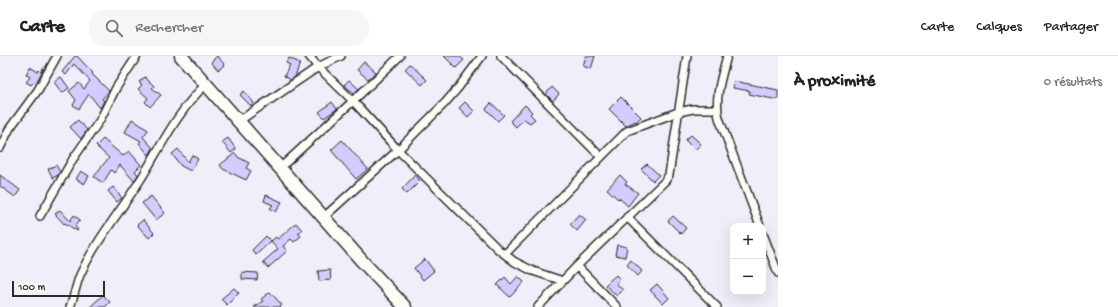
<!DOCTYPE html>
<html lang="fr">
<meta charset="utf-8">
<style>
body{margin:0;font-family:"Gochi Hand",sans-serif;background:#f6f6f6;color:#222}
.controls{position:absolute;right:12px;bottom:12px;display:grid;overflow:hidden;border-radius:8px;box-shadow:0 4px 16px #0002}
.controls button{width:36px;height:36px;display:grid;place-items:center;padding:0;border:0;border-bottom:1px solid #e0e0e0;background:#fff;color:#222;font:20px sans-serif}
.scale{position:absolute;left:12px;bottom:10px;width:93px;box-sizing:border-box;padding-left:4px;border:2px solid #2b2b2b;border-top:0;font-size:11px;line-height:14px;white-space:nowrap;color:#2b2b2b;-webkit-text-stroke:3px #fdfcf7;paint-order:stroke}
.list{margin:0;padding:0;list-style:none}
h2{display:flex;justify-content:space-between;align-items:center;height:52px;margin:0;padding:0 16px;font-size:17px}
h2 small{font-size:13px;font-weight:400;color:#767676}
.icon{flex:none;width:22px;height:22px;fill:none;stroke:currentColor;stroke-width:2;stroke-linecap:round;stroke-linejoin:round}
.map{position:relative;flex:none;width:778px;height:251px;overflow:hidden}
header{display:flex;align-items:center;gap:24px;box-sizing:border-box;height:56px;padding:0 20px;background:#fff;border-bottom:1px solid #e0e0e0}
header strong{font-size:19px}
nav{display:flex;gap:22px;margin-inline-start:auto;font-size:14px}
.search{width:280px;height:36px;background:#f6f6f6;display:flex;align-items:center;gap:10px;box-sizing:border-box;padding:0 14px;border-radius:16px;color:#767676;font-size:15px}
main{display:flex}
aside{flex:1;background:#fff}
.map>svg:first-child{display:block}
.building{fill:#d5cbfe;stroke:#2b2b2b}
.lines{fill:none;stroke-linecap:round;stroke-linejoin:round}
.minor-casing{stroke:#2b2b2b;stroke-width:10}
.trunk-casing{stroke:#2b2b2b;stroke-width:15}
.minor{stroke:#fdfcf7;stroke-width:7}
.trunk{stroke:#fdfcf7;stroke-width:12}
</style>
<header>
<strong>Carte</strong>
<div class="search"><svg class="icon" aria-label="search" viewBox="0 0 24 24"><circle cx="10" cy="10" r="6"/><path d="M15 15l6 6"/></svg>Rechercher</div>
<nav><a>Carte</a><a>Calques</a><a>Partager</a></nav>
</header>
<main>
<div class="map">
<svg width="778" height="251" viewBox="0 0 778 251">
<rect width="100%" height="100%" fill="#f1edf9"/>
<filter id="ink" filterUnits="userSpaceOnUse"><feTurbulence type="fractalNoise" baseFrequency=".025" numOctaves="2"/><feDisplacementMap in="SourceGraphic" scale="8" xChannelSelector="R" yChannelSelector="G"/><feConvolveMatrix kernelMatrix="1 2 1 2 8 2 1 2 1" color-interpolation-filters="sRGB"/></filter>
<g filter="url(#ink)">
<!-- building -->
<path class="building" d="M75,0H77L93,17L92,18L109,35L102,43L104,45L100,52L89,38L79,53L73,49L76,44L69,35L79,27L84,33L90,25L74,8L66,19L62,16Z
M217,0L225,9L218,14L211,6Z
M444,0H459L464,4L456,12Z
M586,0H595L591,13L583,10Z
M289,2L300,7L295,21L291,24L284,20L290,9L286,7Z
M364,6L376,16L368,23L357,14Z
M410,8L427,24L422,29L405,13Z
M30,11L38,16L39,14L41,16L43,12H44L36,27L34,26L31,29L26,26L30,21L26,18Z
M61,21L69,32L62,37L54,26Z
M145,21L154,30L152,32L161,39L150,51L145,46L148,42L138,33L142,29L139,26Z
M349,24L359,33L354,37L344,29Z
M734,25L778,34V44L749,38L750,35L733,32Z
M552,31L559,38L553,45L546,38Z
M244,35L254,47L251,50L240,39Z
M621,41L641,61L636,66L635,65L626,70L609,53Z
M332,46L337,53L324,62L319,56Z
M465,46L474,55L468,61L459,52Z
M491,47L504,59L498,65L486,53Z
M525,49L532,56L530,58L535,63L530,67L524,63L516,71L510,65Z
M132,63L148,74L143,81L153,92L149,99L139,87L141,85L125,76Z
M78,64L87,74L81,83L70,71Z
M691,79L701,88L695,94L685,84Z
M228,82L236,93L231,97L222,86Z
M103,83L123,100L129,95L141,109L135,115L138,119L134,125L120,109L114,117L111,114L103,127L94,121L101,111L109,102L96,90Z
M342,84L368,113L356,123L331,94Z
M178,93L188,106L192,99L198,103L191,115L181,110L172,98Z
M235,97L238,101L249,107L246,112L251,115L246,124L223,113L220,109Z
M647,108L659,119L653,125L641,113Z
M56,109L60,116L58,119L53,122L48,113Z
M81,115L89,120L84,128L76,123Z
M0,119L20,134L15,141L0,130Z
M415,119L420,125L407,138L402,133Z
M620,119L627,126L625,128L638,137L628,150L619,142L618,143L607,133Z
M113,131L122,142L117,146L108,135Z
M266,139L282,146L276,156L270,152L273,149L264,145Z
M151,140L165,157L156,164L142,147Z
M60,154L70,165L74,159L80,164L75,170L78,174L77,175L65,167L64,168L55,158Z
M579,158L586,164L577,175L570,168Z
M673,160L686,172L681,178L668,165Z
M143,164L154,177L149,182L137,169Z
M296,167L302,174L298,177L301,180L294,186L291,183L283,190L287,195L268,212L263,206L278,193L271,185L276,181L278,183Z
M266,180L271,185L256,199L252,194Z
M617,189L627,191L625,201L615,199Z
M425,203L434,215L423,224L414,212Z
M631,204L642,215L638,220L627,209Z
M330,214L331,224L319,225L318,215Z
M242,216L258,217L257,224L242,223Z
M616,219L620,223L616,228L623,234L617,240L605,229Z
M518,220L524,226L510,241L497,229L505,221L511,228Z
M657,228L669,242L663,248L650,234Z
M234,232L239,237L227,249L221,243Z
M270,236L282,249L280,251H254L263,245L261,243Z
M103,239L110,246L105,251H90Z"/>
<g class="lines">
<!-- minor casing -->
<g class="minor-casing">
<path id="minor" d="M309,0L318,11L353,45L398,94L499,194L515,206L533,215L563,225
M501,0L601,101
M727,0C722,19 714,42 719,62L760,170
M239,65L318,11L341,0
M0,92L10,72L38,34L57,0
M280,112L353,45L400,0
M40,160L73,103L100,64L116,32L137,0
M324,161L398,94L445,47L458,32L482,0
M627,161L717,251
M763,178L778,217
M505,198L627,75L678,56L693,53H717
M577,210L617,251
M70,251C74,241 76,229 80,219C96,184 124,151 144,118C163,86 179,54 206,28
M538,251L577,210L665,125L669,119L687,0"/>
</g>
<!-- trunk casing -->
<g class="trunk-casing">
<path id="trunk" d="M181,0L362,205L405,251"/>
</g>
<!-- minor -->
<use href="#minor" class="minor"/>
<!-- trunk -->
<use href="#trunk" class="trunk"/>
</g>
</g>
</svg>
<div class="controls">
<button>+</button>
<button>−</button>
</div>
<div class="scale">100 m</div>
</div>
<aside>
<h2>À proximité<small>0 résultats</small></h2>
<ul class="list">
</ul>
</aside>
</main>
